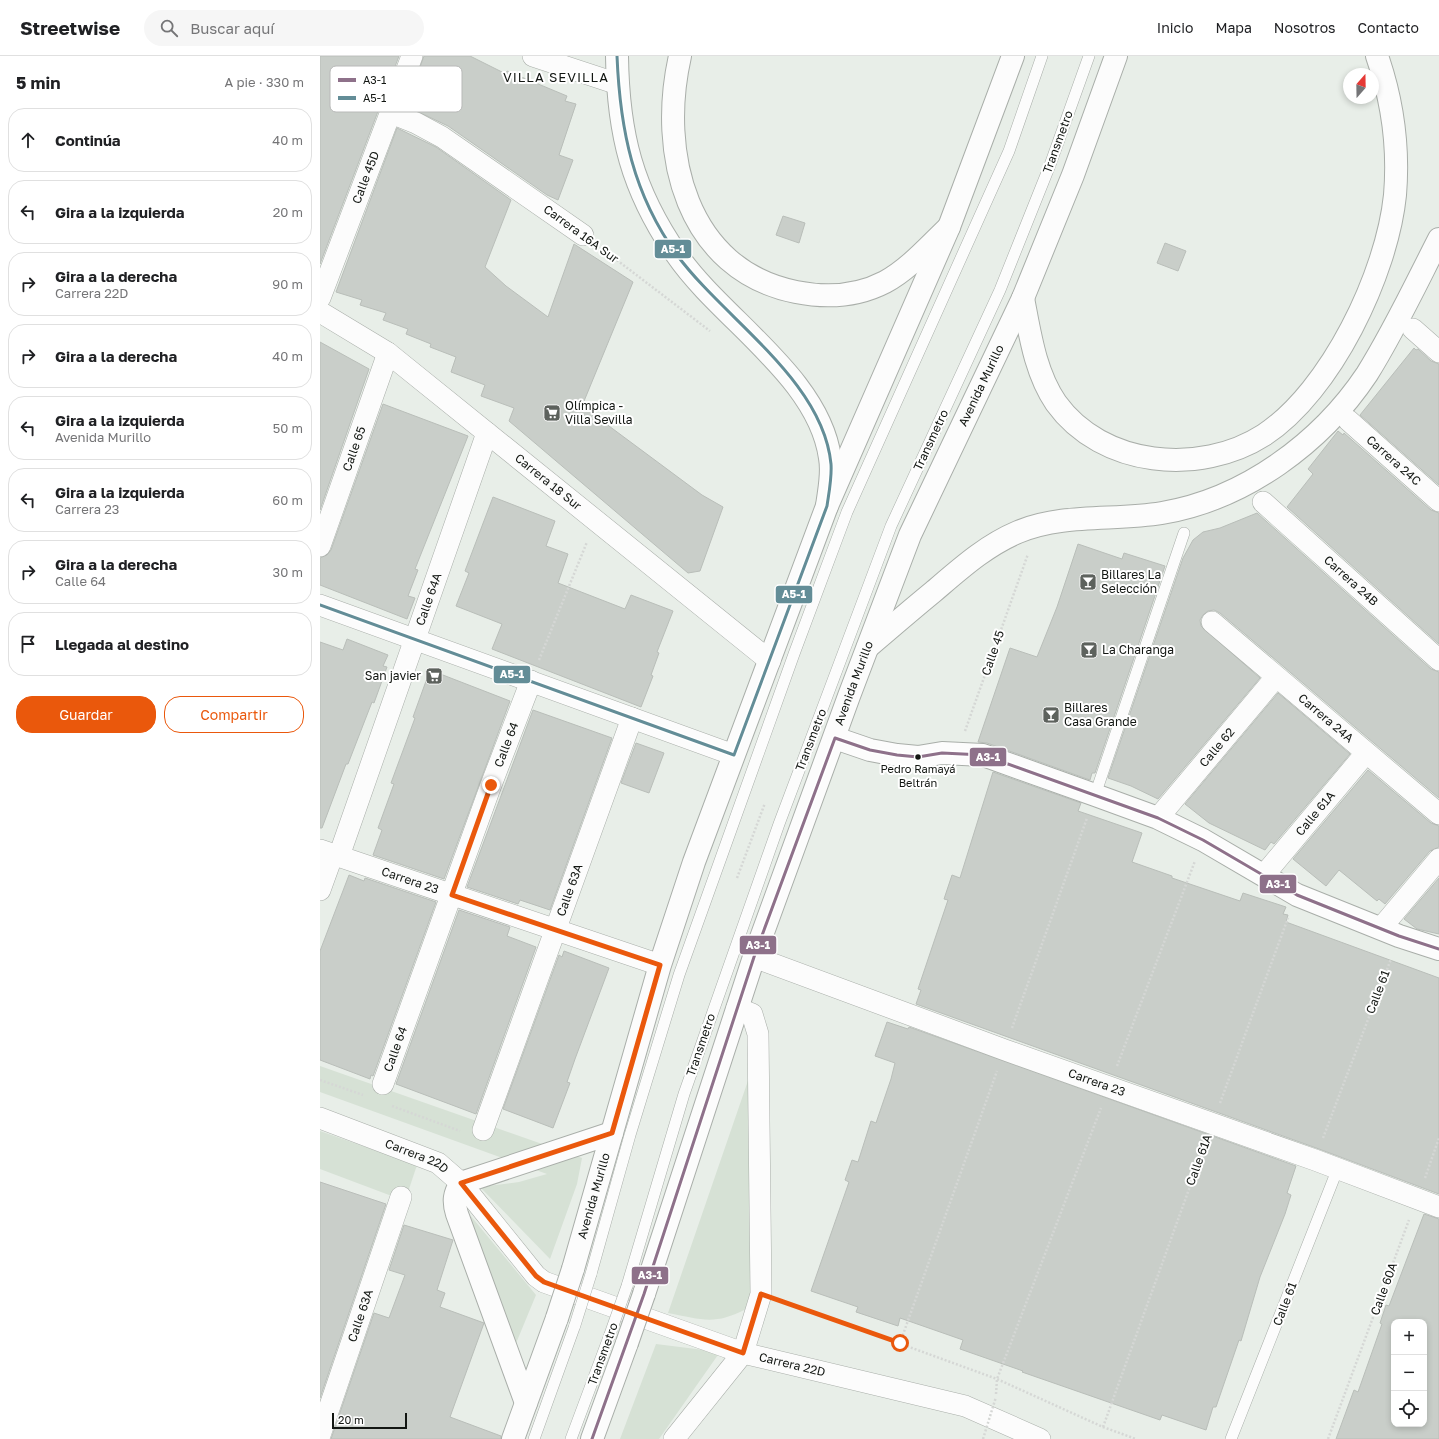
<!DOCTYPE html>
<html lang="es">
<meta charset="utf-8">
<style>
body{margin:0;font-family:"Golos Text",sans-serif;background:#f6f6f6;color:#202124}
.controls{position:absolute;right:12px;bottom:12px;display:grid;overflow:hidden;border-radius:8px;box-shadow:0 2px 6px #0003}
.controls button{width:36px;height:36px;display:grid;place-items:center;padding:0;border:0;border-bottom:1px solid #e0e0e0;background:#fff;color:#202124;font:20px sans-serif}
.compass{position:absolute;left:1023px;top:12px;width:36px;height:36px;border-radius:50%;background:#fff;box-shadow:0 2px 6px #0003;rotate:20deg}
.scale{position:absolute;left:12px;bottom:10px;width:75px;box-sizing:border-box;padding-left:4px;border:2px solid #121612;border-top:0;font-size:11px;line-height:14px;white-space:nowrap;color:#121612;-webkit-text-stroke:3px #fff;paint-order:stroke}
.stop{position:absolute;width:12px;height:12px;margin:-9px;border:3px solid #ea580c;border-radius:50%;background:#fff}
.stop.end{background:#ea580c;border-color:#fff;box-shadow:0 1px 4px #0008}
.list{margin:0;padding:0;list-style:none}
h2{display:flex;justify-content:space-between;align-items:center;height:52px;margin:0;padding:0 16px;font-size:17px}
h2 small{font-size:13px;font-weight:400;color:#757577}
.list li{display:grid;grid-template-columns:26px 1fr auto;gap:12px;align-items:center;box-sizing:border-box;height:64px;margin:0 8px 8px;padding:0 8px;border:1px solid #e0e0e0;border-radius:16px}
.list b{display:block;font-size:15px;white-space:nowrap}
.list p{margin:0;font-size:13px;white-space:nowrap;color:#757577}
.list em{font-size:13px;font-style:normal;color:#757577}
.actions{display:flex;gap:8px;padding:12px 16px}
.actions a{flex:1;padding:9px 0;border:1px solid #ea580c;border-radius:16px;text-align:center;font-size:14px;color:#ea580c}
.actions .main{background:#ea580c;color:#fff}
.icon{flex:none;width:22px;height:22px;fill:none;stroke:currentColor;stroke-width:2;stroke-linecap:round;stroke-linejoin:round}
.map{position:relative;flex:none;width:1119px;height:1383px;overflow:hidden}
header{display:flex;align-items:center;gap:24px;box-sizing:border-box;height:56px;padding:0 20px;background:#fff;border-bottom:1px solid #e0e0e0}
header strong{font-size:19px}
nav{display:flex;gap:22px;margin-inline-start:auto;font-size:14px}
.search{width:280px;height:36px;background:#f6f6f6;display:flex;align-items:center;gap:10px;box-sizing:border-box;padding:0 14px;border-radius:22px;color:#757577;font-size:15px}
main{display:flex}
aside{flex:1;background:#fff}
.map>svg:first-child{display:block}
.green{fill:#d6e1d5}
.building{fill:#c9cec9;stroke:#b9beb9;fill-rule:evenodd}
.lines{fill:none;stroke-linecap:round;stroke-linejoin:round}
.lane-casing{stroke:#a9aea9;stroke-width:12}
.street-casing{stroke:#a9aea9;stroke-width:22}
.secondary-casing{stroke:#a9aea9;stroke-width:24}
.primary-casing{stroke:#a9aea9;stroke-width:24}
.highway-casing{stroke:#a9aea9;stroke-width:24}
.path{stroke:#d5d7d5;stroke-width:2.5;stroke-dasharray:2 2;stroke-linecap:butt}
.lane{stroke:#fcfcfc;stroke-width:11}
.street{stroke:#fcfcfc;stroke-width:21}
.secondary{stroke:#fcfcfc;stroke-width:22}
.primary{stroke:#fcfcfc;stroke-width:22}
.highway{stroke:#fcfcfc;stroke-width:22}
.lane-bridge-casing{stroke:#a9aea9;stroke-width:12;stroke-linecap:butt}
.primary-bridge-casing{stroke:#a9aea9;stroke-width:24;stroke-linecap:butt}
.path-bridge{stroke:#d5d7d5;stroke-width:2.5;stroke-dasharray:2 2;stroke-linecap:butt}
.lane-bridge{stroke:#fcfcfc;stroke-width:11}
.primary-bridge{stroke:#fcfcfc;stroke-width:22}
.bus-1-casing{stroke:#fff;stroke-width:6}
.bus-2-casing{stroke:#fff;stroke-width:6}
.bus-1{stroke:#8e718a;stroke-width:3}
.bus-2{stroke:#638d97;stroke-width:3}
.route{stroke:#ea580c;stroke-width:5}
.bus-dot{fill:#121612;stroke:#fff;stroke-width:1.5}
.labels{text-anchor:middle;stroke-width:4;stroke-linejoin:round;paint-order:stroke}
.bus-label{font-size:11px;fill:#121612;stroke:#fff}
.street-label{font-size:12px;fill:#121612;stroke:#fff}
.poi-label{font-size:12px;fill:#121612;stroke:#fff;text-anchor:start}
.neighbourhood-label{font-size:13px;letter-spacing:1px;fill:#121612;stroke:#fff}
.key{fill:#fff;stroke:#b8b9b8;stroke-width:1}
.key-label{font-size:11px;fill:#121612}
.line-badge{stroke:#fff;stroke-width:1.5}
.badge-label{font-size:11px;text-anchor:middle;font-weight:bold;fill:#fff}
</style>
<header>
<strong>Streetwise</strong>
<div class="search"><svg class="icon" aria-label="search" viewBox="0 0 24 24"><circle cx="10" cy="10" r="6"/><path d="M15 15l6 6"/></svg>Buscar aquí</div>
<nav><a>Inicio</a><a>Mapa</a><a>Nosotros</a><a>Contacto</a></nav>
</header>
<main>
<aside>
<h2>5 min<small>A pie · 330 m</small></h2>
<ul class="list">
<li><svg class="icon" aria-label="ahead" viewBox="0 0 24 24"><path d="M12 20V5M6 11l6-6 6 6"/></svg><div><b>Continúa</b></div><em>40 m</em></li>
<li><svg class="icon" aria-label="left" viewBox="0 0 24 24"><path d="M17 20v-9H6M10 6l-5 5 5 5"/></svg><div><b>Gira a la izquierda</b></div><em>20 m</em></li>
<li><svg class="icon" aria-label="right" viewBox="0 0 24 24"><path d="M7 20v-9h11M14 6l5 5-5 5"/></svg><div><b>Gira a la derecha</b><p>Carrera 22D</p></div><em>90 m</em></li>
<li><svg class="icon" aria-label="right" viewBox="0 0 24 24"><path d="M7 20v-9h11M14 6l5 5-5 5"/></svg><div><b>Gira a la derecha</b></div><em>40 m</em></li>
<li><svg class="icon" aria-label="left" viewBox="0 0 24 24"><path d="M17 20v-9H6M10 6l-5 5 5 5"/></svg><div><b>Gira a la izquierda</b><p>Avenida Murillo</p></div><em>50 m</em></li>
<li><svg class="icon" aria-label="left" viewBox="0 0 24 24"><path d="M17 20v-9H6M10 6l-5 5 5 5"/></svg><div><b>Gira a la izquierda</b><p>Carrera 23</p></div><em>60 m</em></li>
<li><svg class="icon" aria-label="right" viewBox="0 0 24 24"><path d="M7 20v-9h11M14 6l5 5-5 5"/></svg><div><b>Gira a la derecha</b><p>Calle 64</p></div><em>30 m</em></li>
<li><svg class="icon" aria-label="arrive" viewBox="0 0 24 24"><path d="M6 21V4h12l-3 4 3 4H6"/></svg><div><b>Llegada al destino</b></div></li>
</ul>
<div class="actions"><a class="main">Guardar</a><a>Compartir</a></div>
</aside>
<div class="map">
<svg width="1119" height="1383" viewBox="0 0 1119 1383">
<rect width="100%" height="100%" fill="#e8eee8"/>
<!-- green -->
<path class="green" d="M0,1010L262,1102L257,1128L230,1203L160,1131L199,1126L227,1118L0,1036Z
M431,1016L430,1241L426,1253C394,1270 381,1263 348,1257Z
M0,1075L97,1109L85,1145L0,1113Z
M150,1159L216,1239L192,1297L166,1221Z
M336,1288L400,1296L339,1383H300Z"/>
<!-- building -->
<path class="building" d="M0,0H79L0,208Z
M104,0H150L186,18L187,15L247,40L245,45L256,48L239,99L253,104L238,144L227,139L128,70L86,50Z
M77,72L116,91L191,144L165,211L186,230L228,261L254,188L313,226L262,350L382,439L403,451L380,515L368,517L189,365L194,352L161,340L165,329L131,316L136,301L110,291L111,288L86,278L88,273L63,264L66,257L40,249L42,244L16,236Z
M463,160L485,167L479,187L456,179Z
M845,187L866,195L858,215L837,207Z
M0,286L49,313L0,454Z
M1094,292L1096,294L1098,293L1111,305L1119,308V429L1040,359Z
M63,348L148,380L95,513L98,514L88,540L95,542L87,563L0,529V502L7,499L11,494Z
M1018,375L1023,379L1024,377L1111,454L1119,457V588L967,451L993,418L988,413Z
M173,441L235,465L226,490L248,498L238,527L305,553L311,539L353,555L337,596L339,597L331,619L333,620L321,651L172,593L182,568L136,550L149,517L145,515Z
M937,457L1111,613L1119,616V742L900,557L894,554L888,555L883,559L880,564L881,570L940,622L838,743L811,730L788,722L863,502L873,484L883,476L900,472Z
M758,488L802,503L804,497L845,510L775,717H772L770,724L667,687L658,686L690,592L717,601L737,551Z
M27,583L68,599L63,610L67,611L54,647L52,646L28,708H26L2,772H0V586L23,594Z
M110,614L190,645L124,823L53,799L62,774L58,772L74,728L71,727L95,662L93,661Z
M958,637L1030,698L954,788L951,786L945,794L889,767L865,748Z
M213,654L292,682L230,854L200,844L198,848L147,831Z
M316,687L344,697L329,737L301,727Z
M1048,714L1111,767L1119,770V791L1110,795L1065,848L1059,843L1057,845L1019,814L1006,830L973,803Z
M673,716L761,747L758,755L822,777L812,806L852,820V822L920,845L923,837L966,851L963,858L968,859L966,866L1119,922V1138L999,1093L596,948L601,934L598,933L628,844L624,843L632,819L640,822Z
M29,819L44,825L45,822L116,846L53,1020L51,1019L50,1023L0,1004V895Z
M1119,822V878L1097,873L1084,863Z
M139,854L190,871L187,880L216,891L156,1058L76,1028Z
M244,895L289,912L255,1003L247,1026L250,1027L233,1072L183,1053L239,899L242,901Z
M567,966L588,973L589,971L976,1110L967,1137L971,1139L965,1158L940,1221L921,1285L919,1284L896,1351H893L886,1374L842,1359L840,1364L702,1316L703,1315L640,1293L643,1284L580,1262L578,1270L536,1256L538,1251L491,1235L529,1126L525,1124L532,1104L538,1106L551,1065L556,1067L571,1023L575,1007L555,1000Z
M0,1126L66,1148L0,1342Z
M1104,1158L1119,1163V1383H1016L1034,1334L1038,1336L1062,1268L1060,1267L1066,1249L1069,1250ZM1074,1266H1104V1368H1074Z
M84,1169L133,1184L117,1234L125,1237L120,1251L164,1267L130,1361L181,1380V1383H11L54,1257L69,1262L85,1219L69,1214Z"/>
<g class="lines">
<!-- lane casing -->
<g class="lane-casing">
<path id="lane" d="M775,739L864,477
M271,1218L310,1079L359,919L474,598L527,456L689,95L722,0
M307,1230L364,1038L459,768L571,470L680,234L730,109L769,0
M214,1383L255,1269
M251,1383L289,1281
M911,1383L1018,1112"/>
</g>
<!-- street casing -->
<g class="street-casing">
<g id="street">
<path d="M213,0L298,28"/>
<path d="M71,57L96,67L122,81L263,179"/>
<path id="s1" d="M0,242L92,0"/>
<path id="s2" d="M0,256L68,297L450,605"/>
<path d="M1093,273L1119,296"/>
<path id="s3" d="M1028,364L1119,445"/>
<path id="s4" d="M943,446L1119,604"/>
<path id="s5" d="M0,490L68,297"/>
<path d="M0,549L414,699"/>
<path id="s6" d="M892,566L1119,758"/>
<path id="s7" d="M838,762L956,621"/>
<path id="s8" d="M0,794L340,909"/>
<path id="s9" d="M19,800L167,377"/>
<path id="s10" d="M944,819L1046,697"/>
<path d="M0,834L13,798"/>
<path d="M1061,872L1119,803"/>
<path id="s11" d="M434,901L685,994L995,1104L1119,1151"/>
<path id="s12" d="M63,1028L171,729L211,625"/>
<path id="s13" d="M0,1062L118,1107L141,1127L216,1220L224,1226L423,1297L645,1350L720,1383"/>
<path id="s14" d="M163,1074L312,662"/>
<path id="s15" d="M0,1379L81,1141"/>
<path d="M354,1383L423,1297L441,1238L438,978L432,958L417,952"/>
</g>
</g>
<!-- secondary casing -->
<g class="secondary-casing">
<path id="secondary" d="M515,682L550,694L577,699L598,701L622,697L663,699L775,739L838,762L883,784L977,839L1079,880L1119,893"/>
</g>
<!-- primary casing -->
<g class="primary-casing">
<g id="primary">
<path id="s16" d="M253,1213L340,909L374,806L507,450L629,171L693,0"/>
<path id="s17" d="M324,1238L434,901L529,640L590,479L703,242L753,119L796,0"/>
<path d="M206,1347L137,1158C133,1145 134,1138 141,1127L292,1077"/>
<path d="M193,1383L237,1262"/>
<path d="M272,1383L307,1287"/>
</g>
</g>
<!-- highway casing -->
<g class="highway-casing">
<path id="highway" d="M297,0C298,78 312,134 357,199C401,263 499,321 510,402C513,418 509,434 507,450
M360,0C338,97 366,214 476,236C506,242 538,240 565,226C589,213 609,190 629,171
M703,242C710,278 715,316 736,347C782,411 880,420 944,379C1011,335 1067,218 1075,139C1079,91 1073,46 1057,0
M548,591C569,573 591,554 613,536C640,513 665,490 698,476C743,457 795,465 842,457C925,443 1001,387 1047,318C1074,275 1096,228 1119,183"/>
</g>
<!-- path -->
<path class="path" d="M281,192L390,275
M219,604L267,486
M645,675L708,498
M417,822L445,747
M692,972L767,762
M797,1010L875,805
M0,1024L43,1039
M900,1047L968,862
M72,1050L140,1075
M1003,1082L1071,903
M1105,1122L1119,1082
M463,1245L677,1323L783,1371L816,1383
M580,1287L677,1015
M676,1338L677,1323L781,1052
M783,1371L885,1089
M1008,1383L1089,1164"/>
<!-- lane -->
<use href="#lane" class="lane"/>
<!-- street -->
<use href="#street" class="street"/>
<!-- secondary -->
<use href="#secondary" class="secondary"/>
<!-- primary -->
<use href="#primary" class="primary"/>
<!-- highway -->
<use href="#highway" class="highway"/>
<!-- lane-bridge casing -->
<g class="lane-bridge-casing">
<path id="lane-bridge" d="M255,1269L271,1218
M289,1281L307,1230"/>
</g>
<!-- primary-bridge casing -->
<g class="primary-bridge-casing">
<path id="primary-bridge" d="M237,1262L253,1213
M307,1287L324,1238"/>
</g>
<!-- path-bridge -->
<path class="path-bridge" d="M663,1383L676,1341"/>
<!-- lane-bridge -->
<use href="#lane-bridge" class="lane-bridge"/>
<!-- primary-bridge -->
<use href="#primary-bridge" class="primary-bridge"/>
<!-- bus-1 casing -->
<g class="bus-1-casing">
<path id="bus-1" d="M272,1383L324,1238L434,901L515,682L550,694L577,699L598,701L622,697L663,699L838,762L883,784L977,839L1079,880L1119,893"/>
</g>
<!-- bus-2 casing -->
<g class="bus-2-casing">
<path id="bus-2" d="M0,549L414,699L507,450C509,436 512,422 511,408C503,324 404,263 357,199C313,138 300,74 297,0"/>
</g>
<!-- bus-1 -->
<use href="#bus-1" class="bus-1"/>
<!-- bus-2 -->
<use href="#bus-2" class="bus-2"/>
</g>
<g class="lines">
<!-- route -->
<path class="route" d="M171,729L132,839L340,909L292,1077L141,1127L216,1220L224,1226L423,1297L441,1238L580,1287"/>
</g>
<!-- icons -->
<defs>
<g id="supermarket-square" transform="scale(0.9)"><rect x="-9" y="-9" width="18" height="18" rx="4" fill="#5d625d" stroke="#fff"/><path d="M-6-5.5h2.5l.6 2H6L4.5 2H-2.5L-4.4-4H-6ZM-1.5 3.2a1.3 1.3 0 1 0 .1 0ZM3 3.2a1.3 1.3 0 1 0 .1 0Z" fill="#fff"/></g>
<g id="bar-square" transform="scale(0.9)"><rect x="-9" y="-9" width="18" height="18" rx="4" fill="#5d625d" stroke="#fff"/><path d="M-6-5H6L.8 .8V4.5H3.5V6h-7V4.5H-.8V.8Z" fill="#fff"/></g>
</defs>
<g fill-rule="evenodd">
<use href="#supermarket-square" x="232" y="357"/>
<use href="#bar-square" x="768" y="526"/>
<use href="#bar-square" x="769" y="594"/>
<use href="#supermarket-square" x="114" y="620"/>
<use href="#bar-square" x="731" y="659"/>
</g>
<!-- markers -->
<circle class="bus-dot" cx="598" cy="701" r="3.5"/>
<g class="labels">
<!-- bus labels -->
<g class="bus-label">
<text x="598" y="717">Pedro Ramayá<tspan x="598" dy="14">Beltrán</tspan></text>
</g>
<!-- street labels -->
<g class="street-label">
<text transform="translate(738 86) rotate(-70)" y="4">Transmetro</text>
<text dy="4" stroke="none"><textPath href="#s1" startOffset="129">Calle 45D</textPath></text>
<text transform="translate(261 178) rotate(36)" y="4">Carrera 16A Sur</text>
<text dy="4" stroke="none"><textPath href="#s17" startOffset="970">Avenida Murillo</textPath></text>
<text transform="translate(611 384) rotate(-65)" y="4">Transmetro</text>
<text dy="4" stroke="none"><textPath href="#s5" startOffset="103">Calle 65</textPath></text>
<text dy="4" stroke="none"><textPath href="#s3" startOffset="61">Carrera 24C</textPath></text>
<text dy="4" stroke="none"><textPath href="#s2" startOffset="285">Carrera 18 Sur</textPath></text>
<text dy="4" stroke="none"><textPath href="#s4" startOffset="118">Carrera 24B</textPath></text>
<text dy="4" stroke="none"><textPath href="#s9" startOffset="272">Calle 64A</textPath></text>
<text transform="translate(673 597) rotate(-71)" y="4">Calle 45</text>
<text dy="4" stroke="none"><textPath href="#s17" startOffset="646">Avenida Murillo</textPath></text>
<text dy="4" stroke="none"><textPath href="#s6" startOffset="149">Carrera 24A</textPath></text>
<text transform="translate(491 684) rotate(-69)" y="4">Transmetro</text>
<text dy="4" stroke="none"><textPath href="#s12" startOffset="361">Calle 64</textPath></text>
<text dy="4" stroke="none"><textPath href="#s7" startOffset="92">Calle 62</textPath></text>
<text dy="4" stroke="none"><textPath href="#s10" startOffset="80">Calle 61A</textPath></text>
<text dy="4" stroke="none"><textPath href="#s8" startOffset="95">Carrera 23</textPath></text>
<text dy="4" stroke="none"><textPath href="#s14" startOffset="255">Calle 63A</textPath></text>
<text transform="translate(1058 936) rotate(-69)" y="4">Calle 61</text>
<text transform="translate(381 989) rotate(-71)" y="4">Transmetro</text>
<text dy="4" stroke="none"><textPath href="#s12" startOffset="37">Calle 64</textPath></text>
<text dy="4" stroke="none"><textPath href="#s11" startOffset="365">Carrera 23</textPath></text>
<text dy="4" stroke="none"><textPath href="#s13" startOffset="104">Carrera 22D</textPath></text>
<text transform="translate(879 1104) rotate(-70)" y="4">Calle 61A</text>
<text dy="4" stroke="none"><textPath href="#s16" startOffset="76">Avenida Murillo</textPath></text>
<text transform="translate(1064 1233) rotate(-70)" y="4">Calle 60A</text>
<text transform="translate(965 1248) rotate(-69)" y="4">Calle 61</text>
<text dy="4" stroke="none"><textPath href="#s15" startOffset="126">Calle 63A</textPath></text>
<text transform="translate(283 1298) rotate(-70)" y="4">Transmetro</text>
<text dy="4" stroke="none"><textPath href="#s13" startOffset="548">Carrera 22D</textPath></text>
</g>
<!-- poi labels -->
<g class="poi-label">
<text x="245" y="354">Olímpica -<tspan x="245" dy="14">Villa Sevilla</tspan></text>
<text x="781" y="523">Billares La<tspan x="781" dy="14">Selección</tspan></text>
<text x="782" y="598">La Charanga</text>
<text x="101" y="624" text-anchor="end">San javier</text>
<text x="744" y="656">Billares<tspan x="744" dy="14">Casa Grande</tspan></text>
</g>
<!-- neighbourhood labels -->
<g class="neighbourhood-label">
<text x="236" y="26">VILLA SEVILLA</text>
</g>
</g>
<!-- legend -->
<rect x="10" y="10" width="132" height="46" rx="6" class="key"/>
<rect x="18" y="22" width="18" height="4" fill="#8e718a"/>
<rect x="18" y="40" width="18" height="4" fill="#638d97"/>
<g class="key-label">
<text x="43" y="28">A3-1</text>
<text x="43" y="46">A5-1</text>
</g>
<g class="line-badge">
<rect x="334" y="183" width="38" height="20" rx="4" fill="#638d97"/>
<rect x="455" y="529" width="38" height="19" rx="4" fill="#638d97"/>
<rect x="173" y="609" width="38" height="19" rx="4" fill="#638d97"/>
<rect x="649" y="691" width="38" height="20" rx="4" fill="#8e718a"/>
<rect x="939" y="818" width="38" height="20" rx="4" fill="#8e718a"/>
<rect x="419" y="879" width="38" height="20" rx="4" fill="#8e718a"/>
<rect x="311" y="1210" width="38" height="19" rx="4" fill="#8e718a"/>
</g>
<g class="badge-label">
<text x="353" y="197">A5-1</text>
<text x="474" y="542">A5-1</text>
<text x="192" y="622">A5-1</text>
<text x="668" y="705">A3-1</text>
<text x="958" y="832">A3-1</text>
<text x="438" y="893">A3-1</text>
<text x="330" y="1223">A3-1</text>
</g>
</svg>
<div class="controls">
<button>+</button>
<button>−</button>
<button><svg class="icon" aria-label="locate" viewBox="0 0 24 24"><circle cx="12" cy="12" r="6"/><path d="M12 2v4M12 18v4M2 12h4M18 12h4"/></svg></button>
</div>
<svg class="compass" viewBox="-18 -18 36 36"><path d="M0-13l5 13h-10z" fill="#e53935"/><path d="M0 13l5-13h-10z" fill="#757577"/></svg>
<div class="scale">20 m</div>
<div class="stop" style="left:580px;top:1287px"></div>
<div class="stop end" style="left:171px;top:729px"></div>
</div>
</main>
